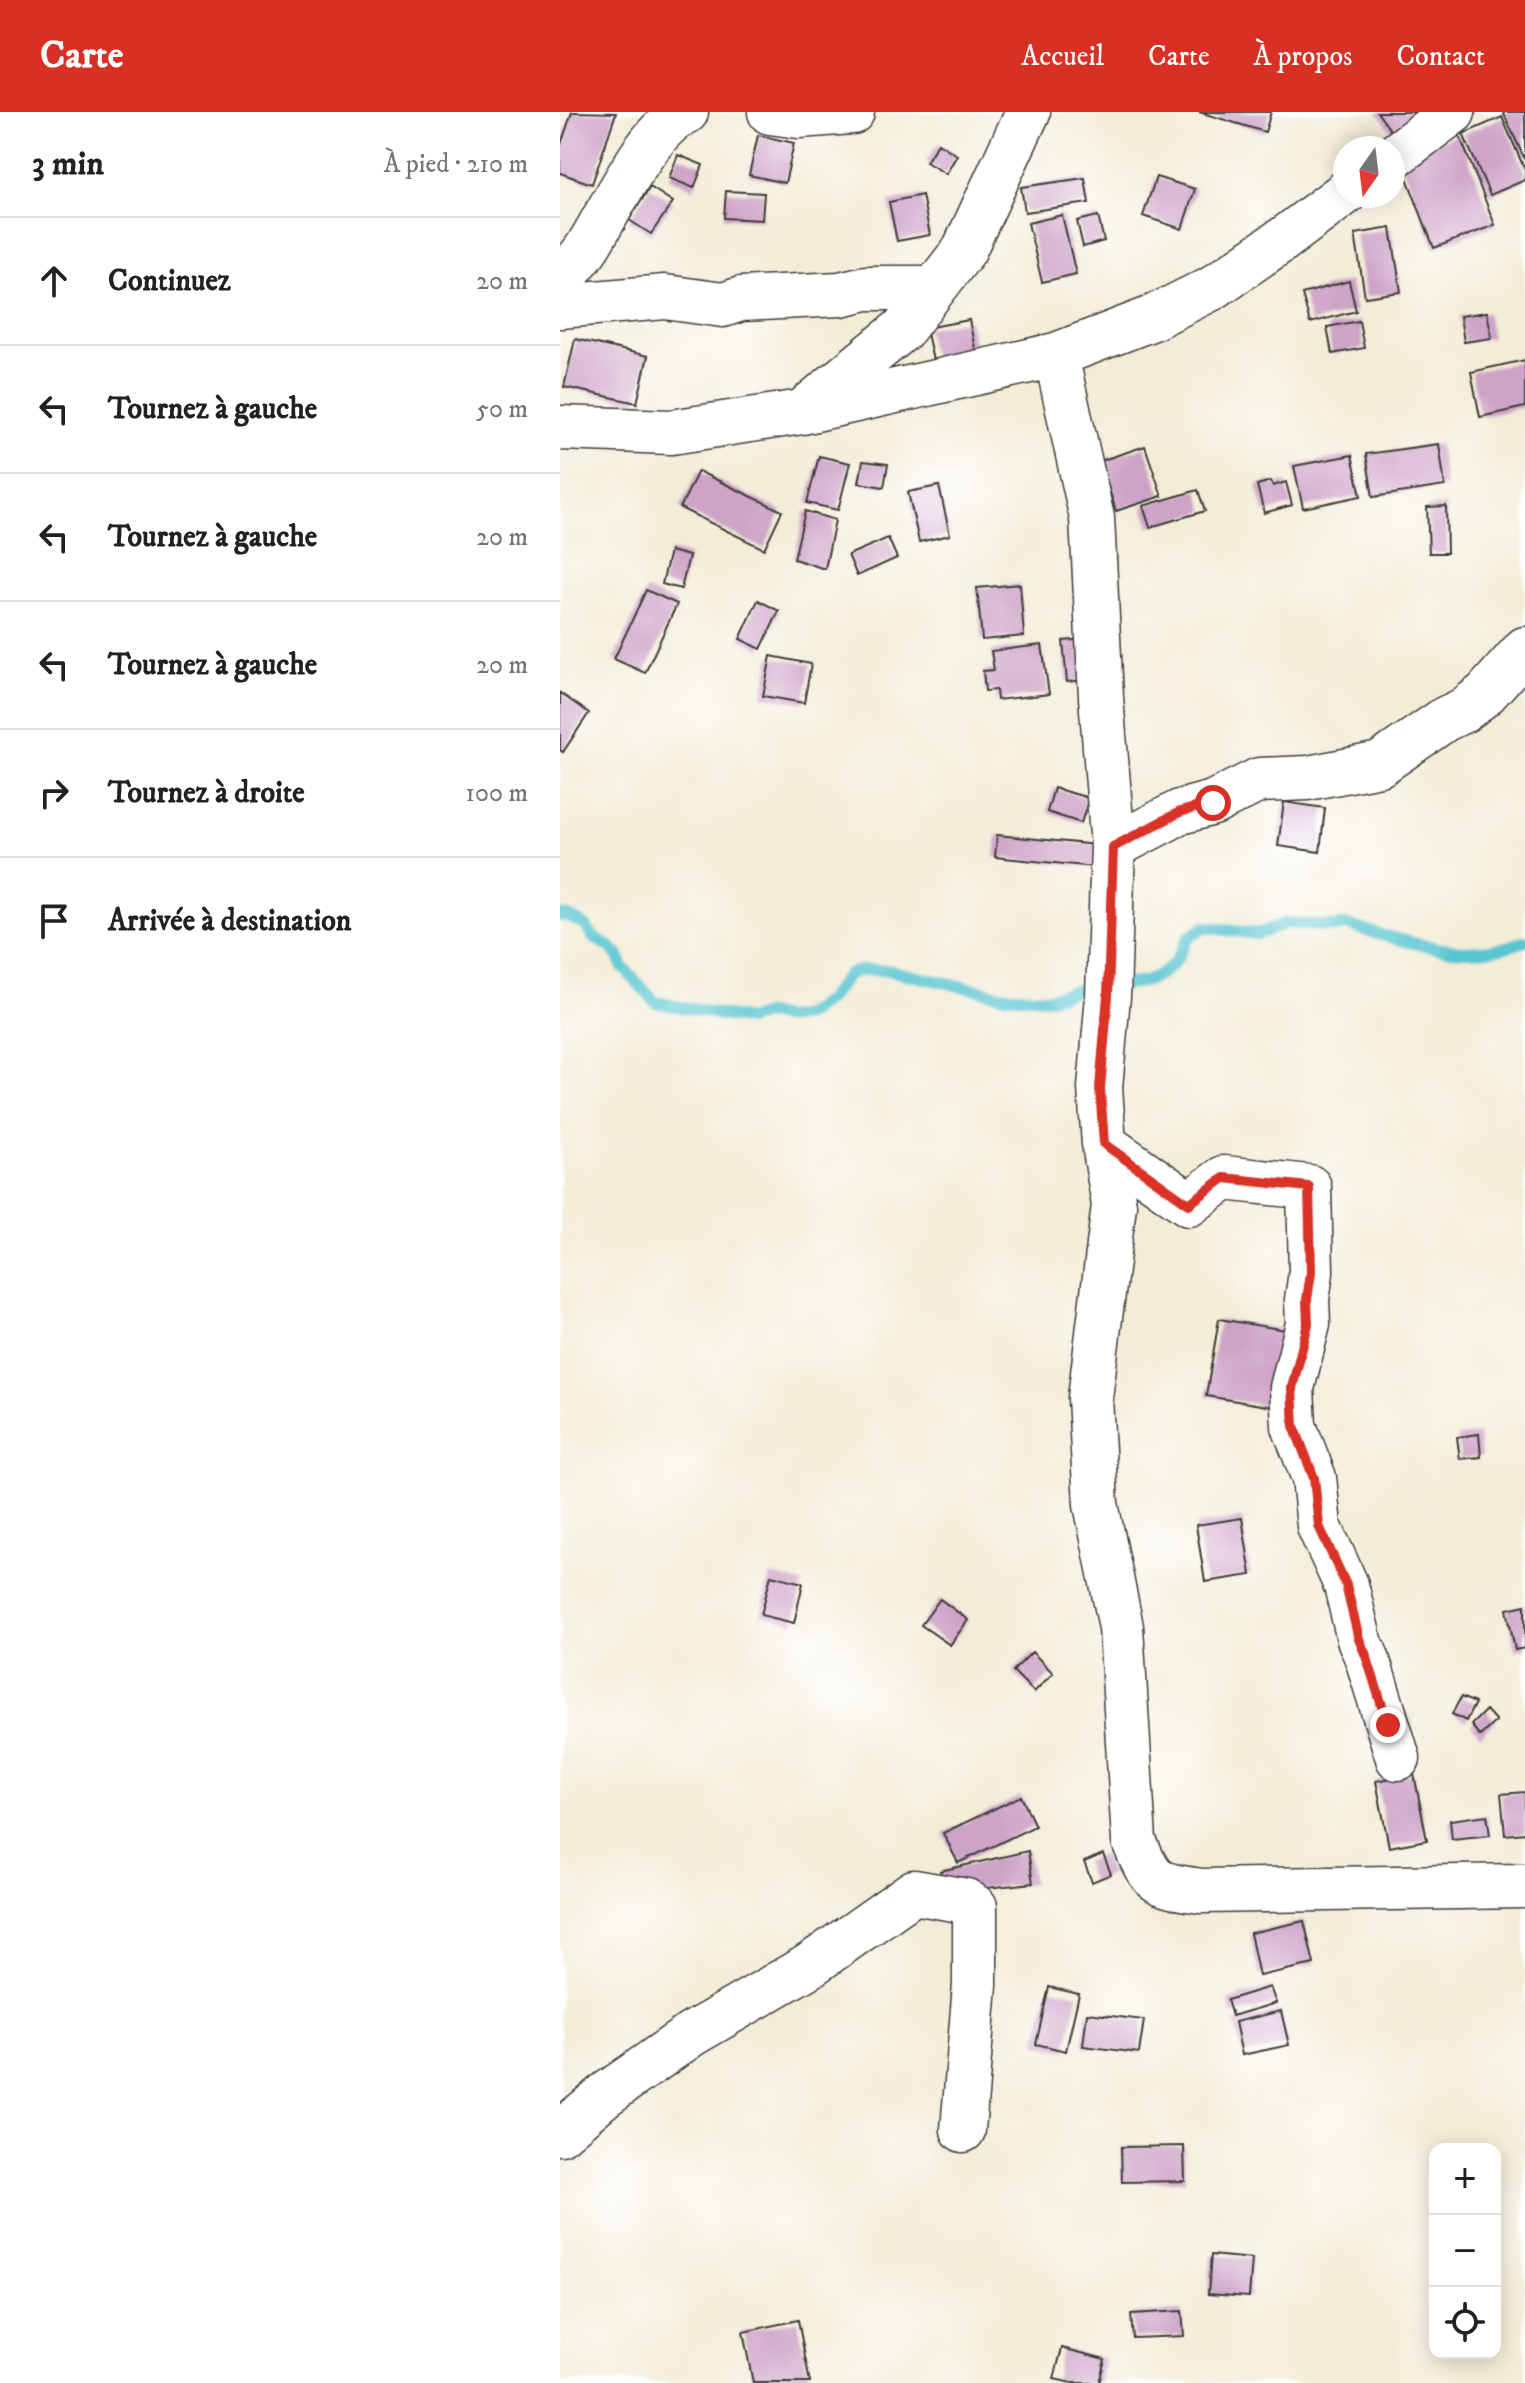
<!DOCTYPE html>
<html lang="fr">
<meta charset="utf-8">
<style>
body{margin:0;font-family:"IM FELL DW Pica",serif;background:#f6f6f6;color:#202124}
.controls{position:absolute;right:24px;bottom:24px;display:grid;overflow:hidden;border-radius:16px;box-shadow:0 4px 20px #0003}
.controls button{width:72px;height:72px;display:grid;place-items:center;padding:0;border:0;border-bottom:2px solid #e0e0e0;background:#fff;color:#202124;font:40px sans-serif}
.compass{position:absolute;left:773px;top:24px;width:72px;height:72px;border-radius:50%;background:#fff;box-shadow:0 4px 20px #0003;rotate:194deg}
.stop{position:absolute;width:24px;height:24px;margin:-18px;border:6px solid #d93025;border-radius:50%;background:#fff}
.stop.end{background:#d93025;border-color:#fff;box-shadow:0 2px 8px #0008}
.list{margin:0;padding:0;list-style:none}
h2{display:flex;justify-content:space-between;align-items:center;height:104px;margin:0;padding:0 32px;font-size:34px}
h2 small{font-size:26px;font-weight:400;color:#757577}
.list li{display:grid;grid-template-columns:52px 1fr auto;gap:24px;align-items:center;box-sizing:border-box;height:128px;padding:0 32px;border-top:2px solid #e0e0e0}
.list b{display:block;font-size:30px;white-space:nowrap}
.list em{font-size:26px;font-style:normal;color:#757577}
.icon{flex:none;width:44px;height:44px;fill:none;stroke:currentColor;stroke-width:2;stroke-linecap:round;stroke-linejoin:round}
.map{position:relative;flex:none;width:965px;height:2271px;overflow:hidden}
header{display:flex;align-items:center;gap:48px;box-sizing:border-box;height:112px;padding:0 40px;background:#d93025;color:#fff}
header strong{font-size:38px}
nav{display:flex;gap:44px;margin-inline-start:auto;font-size:28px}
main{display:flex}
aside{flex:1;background:#fff}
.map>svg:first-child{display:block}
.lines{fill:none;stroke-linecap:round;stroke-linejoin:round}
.stream{stroke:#59c5d1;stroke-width:12}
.building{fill:#cda3c7}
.minor-casing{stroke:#3c3b38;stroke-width:47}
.minor{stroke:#fff;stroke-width:44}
.route{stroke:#d93025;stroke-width:10}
</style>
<header>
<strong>Carte</strong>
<nav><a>Accueil</a><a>Carte</a><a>À propos</a><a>Contact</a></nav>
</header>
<main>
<aside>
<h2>3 min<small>À pied · 210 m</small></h2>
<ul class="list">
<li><svg class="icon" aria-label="ahead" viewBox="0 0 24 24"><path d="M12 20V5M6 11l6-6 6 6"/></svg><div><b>Continuez</b></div><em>20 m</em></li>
<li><svg class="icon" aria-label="left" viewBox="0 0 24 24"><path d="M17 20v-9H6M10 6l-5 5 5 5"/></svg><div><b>Tournez à gauche</b></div><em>50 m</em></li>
<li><svg class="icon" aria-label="left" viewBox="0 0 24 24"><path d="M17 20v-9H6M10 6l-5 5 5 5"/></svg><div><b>Tournez à gauche</b></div><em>20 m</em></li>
<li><svg class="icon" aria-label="left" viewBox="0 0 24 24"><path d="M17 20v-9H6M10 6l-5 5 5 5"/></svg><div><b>Tournez à gauche</b></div><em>20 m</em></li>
<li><svg class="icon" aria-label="right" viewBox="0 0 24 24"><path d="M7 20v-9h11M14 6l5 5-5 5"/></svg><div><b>Tournez à droite</b></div><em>100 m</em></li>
<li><svg class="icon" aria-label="arrive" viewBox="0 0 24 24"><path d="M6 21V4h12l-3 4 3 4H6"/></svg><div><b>Arrivée à destination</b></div></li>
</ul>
</aside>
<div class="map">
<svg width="965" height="2271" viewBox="0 0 965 2271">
<rect width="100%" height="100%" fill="#fff"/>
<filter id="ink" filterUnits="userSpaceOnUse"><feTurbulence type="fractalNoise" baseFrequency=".0125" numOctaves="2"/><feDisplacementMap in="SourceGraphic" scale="16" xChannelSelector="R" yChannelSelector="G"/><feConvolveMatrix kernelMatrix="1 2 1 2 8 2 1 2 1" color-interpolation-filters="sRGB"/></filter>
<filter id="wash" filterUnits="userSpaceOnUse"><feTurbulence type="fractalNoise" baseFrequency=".006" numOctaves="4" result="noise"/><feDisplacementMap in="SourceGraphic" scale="32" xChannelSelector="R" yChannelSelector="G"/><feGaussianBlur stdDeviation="1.8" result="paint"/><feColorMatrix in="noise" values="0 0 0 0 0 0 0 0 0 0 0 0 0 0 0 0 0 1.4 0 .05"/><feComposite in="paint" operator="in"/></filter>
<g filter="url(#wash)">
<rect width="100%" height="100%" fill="#f3ecd7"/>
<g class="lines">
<!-- stream -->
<path class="stream" d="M0,804L9,805L26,814L33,825L50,835L59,844L62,854L95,890L188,908L208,902L226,907L245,904L268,888L288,862L303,858H327L442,883L488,886L541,871L563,873L587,869L601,862L615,850L628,826L645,815L697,822L727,811L774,815L785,813C844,828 906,853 965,829"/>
</g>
<g id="blocks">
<!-- building -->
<path class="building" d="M12,0L56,1L32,72L0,61V35Z
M639,0H711L705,20Z
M817,0H865L833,22Z
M943,0H965V48Z
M942,5L965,58V68L930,83L903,22Z
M899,22L935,113L874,136L839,45Z
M198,23L234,31L225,71L189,63Z
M378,31L397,43L386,62L366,50Z
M118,43L143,53L134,76L109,66Z
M596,65L635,77L622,117L583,104Z
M525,66L529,91L465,100L461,75Z
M90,75L113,90L91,122L69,108Z
M166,79L204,81L202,108L164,106Z
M362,83L370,123L337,129L329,90Z
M502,103L516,162L482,170L468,111Z
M538,104L544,129L523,135L517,109Z
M831,116L841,180L805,185L795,122Z
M789,169L796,199L750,211L742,182Z
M927,200L932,226L904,230L900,204Z
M409,208L416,241L373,249L366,216Z
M799,209L804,236L772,242L767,215Z
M15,227L88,244L77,291L4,275Z
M965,248V295L920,305L911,260Z
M879,332L885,374L813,385L806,342Z
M585,334L602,384L556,399L540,349Z
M792,343L801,384L743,396L734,354Z
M259,344L290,351L278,398L247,391Z
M303,349L328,352L324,375L299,371Z
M138,359L222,399L204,437L120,396Z
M711,369L713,374L726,370L732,393L704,401L697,373Z
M379,374L390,423L359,430L348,380Z
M638,378L645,399L590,415L583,394Z
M886,394L887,441H869L867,395Z
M245,399L275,408L265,457L234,447Z
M328,426L337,446L297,464L288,443Z
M110,439L129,444L121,477L102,472Z
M460,472L464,524L422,528L417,476Z
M86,478L117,492L85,561L54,547Z
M198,488L219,499L201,537L180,527Z
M529,527L533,567L507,570L503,529Z
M482,533L489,582L437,588L436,578L425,579L423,559L434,558L431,539Z
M211,544L251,552L244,591L203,584Z
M0,581L29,601L3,640L0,638Z
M494,676L529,686L521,711L487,700Z
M724,690L765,696L760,740L718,734Z
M437,723L536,733L534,755L435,745Z
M659,1207L726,1218L713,1295L646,1284Z
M919,1322L921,1345L900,1347L897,1325Z
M682,1406L691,1463L645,1470L636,1413Z
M211,1463L243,1471L234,1511L201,1503Z
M380,1487L408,1508L390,1533L361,1513Z
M965,1493V1536L955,1538L947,1497Z
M472,1540L493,1561L474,1580L453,1559Z
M901,1585L915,1591L906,1609L892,1602Z
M926,1598L936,1609L920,1624L911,1613Z
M854,1662L867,1728L829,1735L816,1669Z
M965,1680V1721L945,1723L941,1682Z
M461,1684L475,1714L398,1751L383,1721Z
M927,1703L930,1723L892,1727L890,1708Z
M468,1739L473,1771L388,1780L380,1759Z
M543,1742L551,1762L532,1770L524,1750Z
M744,1809L754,1852L699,1864L690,1821Z
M489,1875L519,1882L506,1939L476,1932Z
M710,1875L716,1891L672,1904L667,1888Z
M721,1899L729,1933L682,1943L675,1910Z
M527,1901L584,1908L579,1941L523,1934Z
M624,2034L625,2069L562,2070L561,2035Z
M651,2143L692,2147L689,2185L648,2182Z
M622,2199L624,2224L573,2226L571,2202Z
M238,2208L250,2271H193L183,2220Z
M502,2236L545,2247L539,2271H512L494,2267Z"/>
</g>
</g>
<g filter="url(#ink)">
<use href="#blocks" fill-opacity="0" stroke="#3c3b38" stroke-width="2"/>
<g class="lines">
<!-- minor casing -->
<g class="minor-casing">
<path id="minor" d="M210,0L239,4L292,0
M833,45L893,0
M0,168C9,157 21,146 28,134C51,98 87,17 126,0
M0,194L105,185L163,193L181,187L280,182L306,176H374
M496,243L532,406L541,585L553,735L548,884L540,976L544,1032L554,1093L530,1286L536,1392L561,1515L574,1729C592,1773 595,1772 641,1779L965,1774
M249,294L343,217L404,138L468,0
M0,316L111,320L242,300L496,243L590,207L652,176L725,126L785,81
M553,735L620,700L653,691L699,668L748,666L820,652L885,607L904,598L925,582L965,537
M544,1032L629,1092L664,1066L749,1075L751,1160L747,1188L748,1212L732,1276L734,1314L754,1366L759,1414L786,1473L799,1527L807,1546L838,1646
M0,2021L45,1983L132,1922L249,1854L354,1780L406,1789L415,1795V1873L403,2018"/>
</g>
<!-- minor -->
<use href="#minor" class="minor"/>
</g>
</g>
<g class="lines" filter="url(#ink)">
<!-- route -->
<path class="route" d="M653,691L620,700L553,735L548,884L540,976L544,1032L629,1092L664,1066L749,1075L751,1160L747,1188L748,1212L732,1276L734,1314L754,1366L759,1414L786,1473L799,1527L807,1546L828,1613"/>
</g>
</svg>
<div class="controls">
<button>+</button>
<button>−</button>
<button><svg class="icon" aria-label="locate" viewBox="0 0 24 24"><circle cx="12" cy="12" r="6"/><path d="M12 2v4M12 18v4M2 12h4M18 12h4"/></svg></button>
</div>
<svg class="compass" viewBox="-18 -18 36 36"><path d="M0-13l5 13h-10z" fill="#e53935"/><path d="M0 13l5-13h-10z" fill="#757577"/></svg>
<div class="stop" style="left:653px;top:691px"></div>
<div class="stop end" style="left:828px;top:1613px"></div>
</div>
</main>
